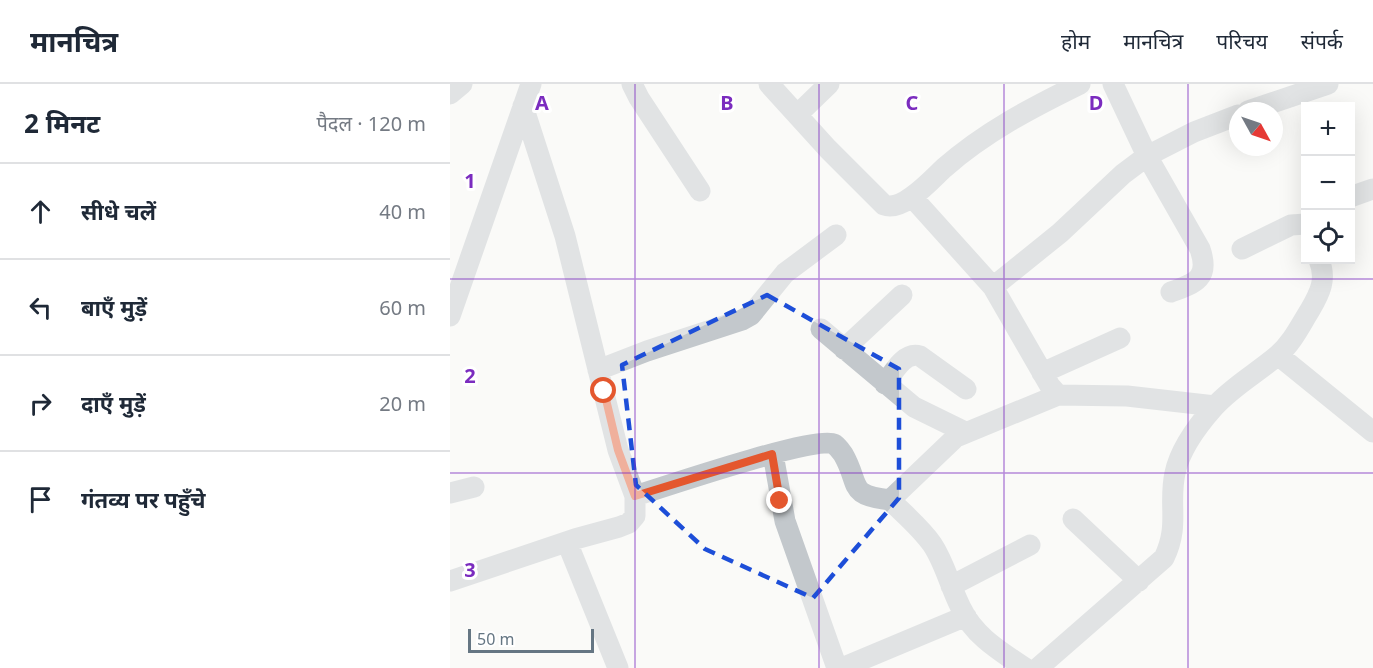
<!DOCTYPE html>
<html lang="hi">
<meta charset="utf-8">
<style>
body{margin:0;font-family:"Noto Sans","Noto Sans Devanagari",sans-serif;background:#f6f6f7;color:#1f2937}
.controls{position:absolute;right:18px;top:18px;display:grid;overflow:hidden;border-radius:0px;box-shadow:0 6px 24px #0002}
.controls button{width:54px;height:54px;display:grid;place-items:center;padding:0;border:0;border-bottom:2px solid #e0e1e3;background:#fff;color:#1f2937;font:30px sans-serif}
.compass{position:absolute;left:779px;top:18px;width:54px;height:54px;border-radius:50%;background:#fff;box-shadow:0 6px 24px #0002;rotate:130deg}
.scale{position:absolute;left:18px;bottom:15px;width:126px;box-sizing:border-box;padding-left:6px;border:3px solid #657683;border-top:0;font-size:16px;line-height:21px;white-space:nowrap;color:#657683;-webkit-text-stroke:4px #fff;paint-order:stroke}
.stop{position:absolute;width:18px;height:18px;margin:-14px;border:4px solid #e4572e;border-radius:50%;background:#fff}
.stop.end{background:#e4572e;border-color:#fff;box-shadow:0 2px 6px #0008}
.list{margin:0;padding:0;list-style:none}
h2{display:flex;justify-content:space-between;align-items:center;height:78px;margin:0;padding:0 24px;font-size:26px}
h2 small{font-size:20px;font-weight:400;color:#747a83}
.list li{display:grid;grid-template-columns:39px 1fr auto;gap:18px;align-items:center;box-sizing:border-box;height:96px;padding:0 24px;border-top:2px solid #e0e1e3}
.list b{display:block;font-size:22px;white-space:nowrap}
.list em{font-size:20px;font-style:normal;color:#747a83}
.icon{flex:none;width:33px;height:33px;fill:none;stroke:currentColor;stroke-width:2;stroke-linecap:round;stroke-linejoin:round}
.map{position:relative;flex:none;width:923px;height:584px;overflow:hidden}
header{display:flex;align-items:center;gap:36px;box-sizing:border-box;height:84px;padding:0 30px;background:#fff;border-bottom:2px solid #e0e1e3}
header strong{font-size:28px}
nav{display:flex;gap:33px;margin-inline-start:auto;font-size:21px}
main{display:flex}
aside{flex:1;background:#fff}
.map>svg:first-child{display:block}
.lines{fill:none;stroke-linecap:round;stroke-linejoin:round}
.minor{stroke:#c3c8cc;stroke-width:21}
.route{stroke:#e4572e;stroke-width:8}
.marked{fill:none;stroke:#1d4ed8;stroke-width:4.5;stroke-dasharray:12 8;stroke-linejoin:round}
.grid{fill:none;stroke:#7b2cbf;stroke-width:1.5;stroke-opacity:0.55}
.grid-label{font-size:20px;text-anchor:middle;font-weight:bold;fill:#7b2cbf;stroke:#fff;stroke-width:6;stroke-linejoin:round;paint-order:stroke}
</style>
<header>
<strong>मानचित्र</strong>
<nav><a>होम</a><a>मानचित्र</a><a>परिचय</a><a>संपर्क</a></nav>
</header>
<main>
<aside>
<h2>2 मिनट<small>पैदल · 120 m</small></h2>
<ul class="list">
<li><svg class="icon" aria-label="ahead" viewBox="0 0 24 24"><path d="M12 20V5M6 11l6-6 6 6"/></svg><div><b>सीधे चलें</b></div><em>40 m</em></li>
<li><svg class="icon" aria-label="left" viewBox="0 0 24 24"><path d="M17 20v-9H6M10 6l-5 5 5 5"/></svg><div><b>बाएँ मुड़ें</b></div><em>60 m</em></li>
<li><svg class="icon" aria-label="right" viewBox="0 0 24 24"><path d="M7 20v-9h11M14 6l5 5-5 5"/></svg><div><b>दाएँ मुड़ें</b></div><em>20 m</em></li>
<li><svg class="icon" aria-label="arrive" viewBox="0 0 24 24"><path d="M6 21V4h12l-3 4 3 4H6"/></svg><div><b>गंतव्य पर पहुँचे</b></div></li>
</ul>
</aside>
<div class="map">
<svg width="923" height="584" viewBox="0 0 923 584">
<rect width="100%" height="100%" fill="#fafaf8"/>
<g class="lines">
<!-- minor -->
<path class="minor" d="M182,0L189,14L250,107
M319,0L378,65L434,121C453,128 480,97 494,84C535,48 581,24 630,0
M663,0L697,72L750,165C760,194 746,199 721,208
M0,10L12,0
M798,27L878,0
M347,31L379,0
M462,113L543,203L600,302L608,311L677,312L765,322
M900,113L923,105
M792,165L841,141L856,140
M543,203L610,149L673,90L697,72L744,48L788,31
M0,232L81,0
M371,245L464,323L515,348
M394,265L452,211
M828,271L923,348
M148,286L197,267L292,236L301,231L335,189L386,151
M592,289L670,254
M435,300C443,289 454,267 470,272L516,305
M323,370L335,437L387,584
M0,409L24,403
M185,412C213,403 367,351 384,360C388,363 390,366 393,370C411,401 396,411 440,416C454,430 470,443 482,460C495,479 500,503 511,524C524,552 550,567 575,584
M440,416L506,353L608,311
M623,435L689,497
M117,458L168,584
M0,497L125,455L169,443L179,439L185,432V412L168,366L115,152L73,22
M501,502L580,461
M392,584L516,532
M588,584L714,474C730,441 718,421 725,389C730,365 748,341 764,323C783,302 807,289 828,271C842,259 850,242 860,226C870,209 877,195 869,176"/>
</g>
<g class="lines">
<!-- route -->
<path class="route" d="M154,307L168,366L185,412L322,370L330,417"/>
</g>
<!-- marked area -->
<path d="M0 0H923V584H0ZM317,211L449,285V414L363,514L255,465L186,401L172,281Z" fill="#fafaf8" fill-opacity=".55" fill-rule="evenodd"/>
<path class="marked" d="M317,211L449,285V414L363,514L255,465L186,401L172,281Z"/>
<!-- grid -->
<path class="grid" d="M185,0V584M369,0V584M554,0V584M738,0V584M0,195H923M0,389H923"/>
<g class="grid-label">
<text x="92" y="26">A</text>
<text x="277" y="26">B</text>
<text x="462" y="26">C</text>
<text x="646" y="26">D</text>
<text x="20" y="104">1</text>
<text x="20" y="299">2</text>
<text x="20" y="493">3</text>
</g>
</svg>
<div class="controls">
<button>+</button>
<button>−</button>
<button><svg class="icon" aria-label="locate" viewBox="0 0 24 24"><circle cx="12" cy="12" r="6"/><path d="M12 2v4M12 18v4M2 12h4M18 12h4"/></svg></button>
</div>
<svg class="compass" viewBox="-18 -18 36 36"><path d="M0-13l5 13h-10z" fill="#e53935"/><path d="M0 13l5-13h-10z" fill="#747a83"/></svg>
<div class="scale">50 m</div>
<div class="stop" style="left:154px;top:307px"></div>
<div class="stop end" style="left:330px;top:417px"></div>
</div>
</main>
